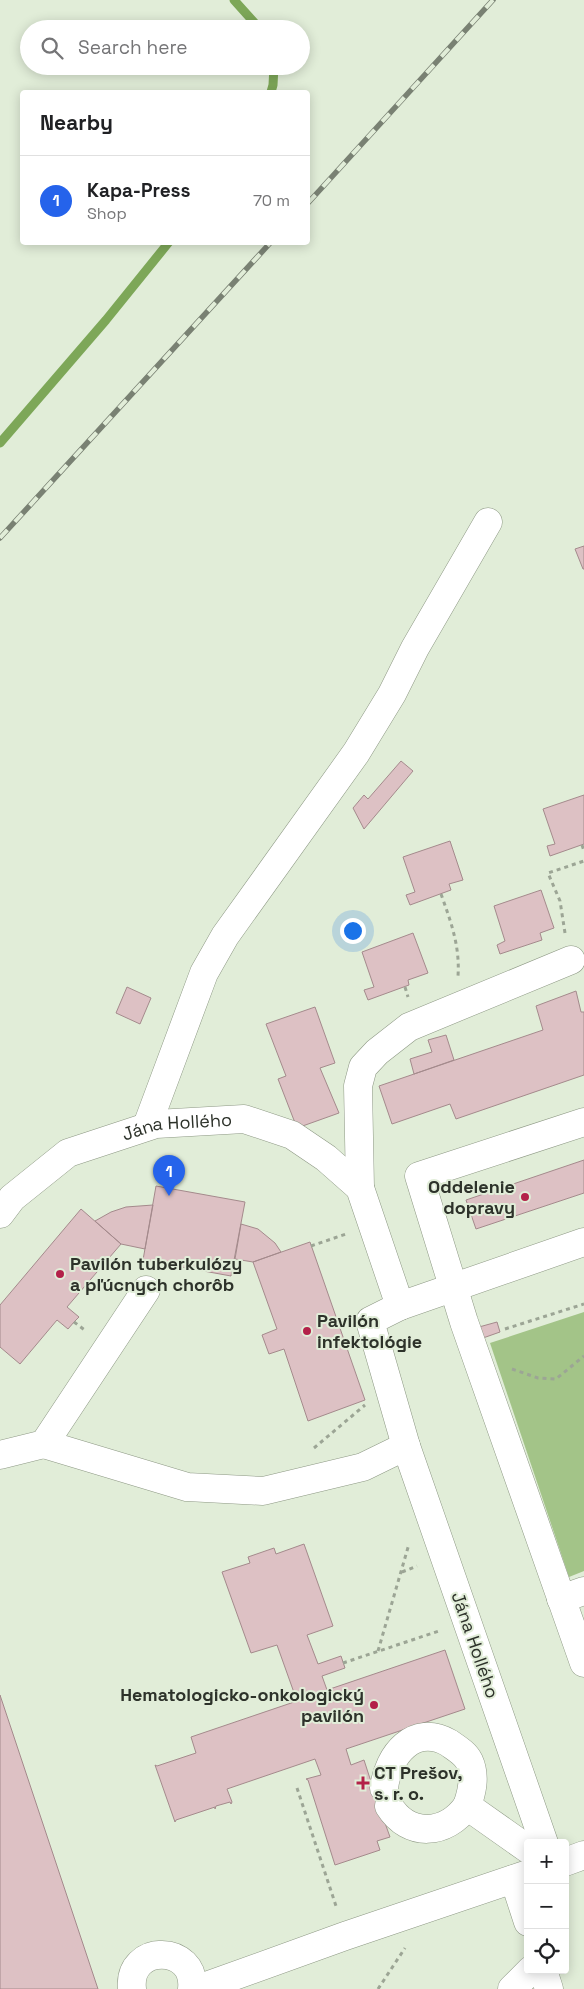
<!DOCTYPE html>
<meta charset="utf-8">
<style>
body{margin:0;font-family:"Space Grotesk",sans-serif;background:#f2f2f2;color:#202124}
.controls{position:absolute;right:15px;bottom:15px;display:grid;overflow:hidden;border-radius:5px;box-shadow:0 2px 12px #0003}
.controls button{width:45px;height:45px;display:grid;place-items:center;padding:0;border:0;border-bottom:1px solid #e0e0e0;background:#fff;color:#202124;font:25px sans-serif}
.you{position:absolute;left:352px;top:930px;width:18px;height:18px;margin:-12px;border:4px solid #fff;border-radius:50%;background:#1a73e8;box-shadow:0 0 0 8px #1a73e833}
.badge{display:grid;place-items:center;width:32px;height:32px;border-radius:50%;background:#2563eb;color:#fff;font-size:16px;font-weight:700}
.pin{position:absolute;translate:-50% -41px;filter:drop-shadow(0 1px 2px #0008)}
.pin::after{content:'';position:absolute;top:26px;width:18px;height:15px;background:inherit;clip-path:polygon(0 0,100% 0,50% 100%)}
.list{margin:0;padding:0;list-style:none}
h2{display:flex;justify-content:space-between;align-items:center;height:65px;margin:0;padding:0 20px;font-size:21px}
h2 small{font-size:16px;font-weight:400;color:#757577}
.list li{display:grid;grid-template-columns:32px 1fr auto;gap:15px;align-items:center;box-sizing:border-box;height:90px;padding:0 20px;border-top:1px solid #e0e0e0}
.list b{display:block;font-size:19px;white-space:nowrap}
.list p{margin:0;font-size:16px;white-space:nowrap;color:#757577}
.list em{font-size:16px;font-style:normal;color:#757577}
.icon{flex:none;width:28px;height:28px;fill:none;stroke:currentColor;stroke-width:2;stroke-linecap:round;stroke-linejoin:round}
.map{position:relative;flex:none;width:584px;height:1989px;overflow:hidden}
.search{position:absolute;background:#fff;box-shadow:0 2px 12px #0003;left:20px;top:20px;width:290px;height:55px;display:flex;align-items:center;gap:12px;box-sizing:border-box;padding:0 18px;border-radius:28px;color:#757577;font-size:19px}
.panel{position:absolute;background:#fff;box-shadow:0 2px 12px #0003;left:20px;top:90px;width:290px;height:155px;border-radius:5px}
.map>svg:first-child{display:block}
.green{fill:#a3c488}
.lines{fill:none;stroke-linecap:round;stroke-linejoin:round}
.stream{stroke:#7da758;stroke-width:9}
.building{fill:#ddc1c4;stroke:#a48a8c}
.minor-casing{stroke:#8d9884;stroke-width:29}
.path{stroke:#9ca595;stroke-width:3;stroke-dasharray:4 4;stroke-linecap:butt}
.minor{stroke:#fff;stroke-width:28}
.rail-casing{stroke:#798173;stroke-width:5.5}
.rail{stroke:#e1edd8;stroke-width:4;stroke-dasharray:11;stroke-linecap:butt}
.poi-dot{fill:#b32149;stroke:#e1edd8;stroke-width:2}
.labels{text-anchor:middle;stroke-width:4;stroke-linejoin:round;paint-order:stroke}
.street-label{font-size:18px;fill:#2d322a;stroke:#e1edd8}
.poi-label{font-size:18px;font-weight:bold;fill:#2d322a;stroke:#e1edd8;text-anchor:start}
</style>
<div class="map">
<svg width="584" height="1989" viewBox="0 0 584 1989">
<rect width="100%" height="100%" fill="#e1edd8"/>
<!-- green -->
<path class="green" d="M584,1312V1571L569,1577L490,1343Z"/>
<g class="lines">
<!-- stream -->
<path class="stream" d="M234,0L260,29
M271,92L273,85L274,66
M0,443L106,320L169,242"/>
</g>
<!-- building -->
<path class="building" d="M584,546V569H583L575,549Z
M401,761L413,771L364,829L353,808L364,795L368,799Z
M584,795V844L550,856L547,846L555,844L543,809Z
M450,841L463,880L449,884L451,890L410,905L406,895L415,892L403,857Z
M541,890L554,928L540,933L542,940L500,954L497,945L505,941L494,906Z
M413,933L428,973L408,980L409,985L368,1000L364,990L374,987L362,952Z
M127,987L151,998L140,1024L116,1013Z
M576,991L581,1012H584V1075L456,1119L450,1104L392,1124L379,1086L543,1030L536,1006Z
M315,1007L335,1063L320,1068L339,1113L297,1128L278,1079L286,1076L266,1024Z
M446,1035L454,1060L414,1074L410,1059L432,1052L428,1040Z
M584,1160V1193L476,1229L466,1200Z
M156,1186L245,1202L231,1276L143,1260Z
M153,1205L145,1249L121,1244L95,1221L111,1212L126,1207Z
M81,1209L121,1244L67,1307L79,1317L74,1322L68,1329L57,1320L20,1364L0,1347V1305Z
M241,1224L258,1229L275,1243L281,1252L253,1262L235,1259Z
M310,1242L365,1400L308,1421L284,1349L269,1354L262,1335L277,1329L253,1262Z
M497,1322L500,1332L483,1338L479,1327Z
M304,1544L333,1626L307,1635L318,1664L341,1656L345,1668L322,1676L327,1690L445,1650L465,1709L346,1749L351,1765L364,1760L374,1791L399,1803L380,1809L390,1837L377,1841L380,1850L335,1865L308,1780L306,1779L321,1775L315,1759L227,1789L232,1802L231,1804L230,1802L216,1806L215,1809V1807L176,1820L175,1822L155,1765L157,1766L196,1753L191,1737L297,1701L277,1645L251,1653L222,1572L250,1563L248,1557L274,1548L276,1554Z
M0,1695L98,1989H0Z"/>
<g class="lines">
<!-- minor casing -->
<g class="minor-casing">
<g id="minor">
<path d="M584,1122L419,1176L464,1322L584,1663"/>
<path d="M147,1126L204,973L225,936L356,753L392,694L415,648L488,522"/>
<path d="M360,1188L358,1086L363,1067L377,1052L409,1027L571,960"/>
<path id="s1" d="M0,1214L12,1198L68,1153L156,1124L244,1119L292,1135L326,1158L360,1188L400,1306"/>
<path d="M44,1444L187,1487L263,1491L363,1467L406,1446"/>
<path d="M0,1455L44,1444L146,1290"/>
<path d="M561,1599L584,1591"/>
<path d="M384,1788C388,1755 414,1723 449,1743C456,1748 465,1753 469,1761C476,1776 472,1792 467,1806L528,1849"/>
<path d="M389,1806C409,1838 446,1835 467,1806"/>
<path d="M544,1843L406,1446L370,1321L400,1306L584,1242"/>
<path d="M565,1862L584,1855"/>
<path d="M514,1879L528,1922"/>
<path d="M543,1970L549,1989"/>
<path d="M132,1989C127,1943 197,1944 192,1989"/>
<path d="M198,1989L345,1936L528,1874"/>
<path d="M512,1989L531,1970"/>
</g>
</g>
<!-- path -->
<path class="path" d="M582,845L584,851
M441,894C451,922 460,946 458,976
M565,933L560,901L548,873L584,861
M405,987L408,997
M311,1246L346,1234
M74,1322L86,1331
M505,1329L584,1304
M512,1369L538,1378L556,1379L584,1356
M314,1448L365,1405
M402,1572L417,1566
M378,1651L409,1544
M343,1663L439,1631
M297,1788L337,1909
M378,1989L405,1948"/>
<!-- minor -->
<use href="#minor" class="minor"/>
<!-- rail casing -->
<g class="rail-casing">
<path id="rail" d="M308,203L493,0
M0,538L271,242"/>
</g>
<!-- rail -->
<use href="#rail" class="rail"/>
</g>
<!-- markers -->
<g class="poi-dot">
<circle cx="525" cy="1197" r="5"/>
<circle cx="60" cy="1274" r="5"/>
<circle cx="307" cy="1331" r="5"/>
<circle cx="374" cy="1705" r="5"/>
<path d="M360.5 1775.5h5v5h5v5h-5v5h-5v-5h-5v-5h5z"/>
</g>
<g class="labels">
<!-- street labels -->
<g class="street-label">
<text dy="6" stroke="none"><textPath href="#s1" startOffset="205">Jána Hollého</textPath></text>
<text transform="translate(475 1645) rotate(71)" y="6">Jána Hollého</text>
</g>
<!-- poi labels -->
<g class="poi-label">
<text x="515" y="1193" text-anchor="end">Oddelenie<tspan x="515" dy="21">dopravy</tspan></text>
<text x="70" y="1270">Pavilón tuberkulózy<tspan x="70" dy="21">a pľúcnych chorôb</tspan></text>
<text x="317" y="1327">Pavilón<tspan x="317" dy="21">infektológie</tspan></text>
<text x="364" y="1701" text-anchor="end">Hematologicko-onkologický<tspan x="364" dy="21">pavilón</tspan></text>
<text x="374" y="1779">CT Prešov,<tspan x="374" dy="21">s. r. o.</tspan></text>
</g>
</g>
</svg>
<div class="controls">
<button>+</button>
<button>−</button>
<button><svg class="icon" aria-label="locate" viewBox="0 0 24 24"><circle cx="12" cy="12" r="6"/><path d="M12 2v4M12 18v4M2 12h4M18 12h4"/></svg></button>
</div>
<div class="you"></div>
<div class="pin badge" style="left:169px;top:1196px">1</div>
<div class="search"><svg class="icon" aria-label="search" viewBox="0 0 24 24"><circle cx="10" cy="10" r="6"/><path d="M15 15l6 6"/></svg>Search here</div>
<section class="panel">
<h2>Nearby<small></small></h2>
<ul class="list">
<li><span class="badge">1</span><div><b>Kapa-Press</b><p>Shop</p></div><em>70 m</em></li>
</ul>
</section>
</div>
